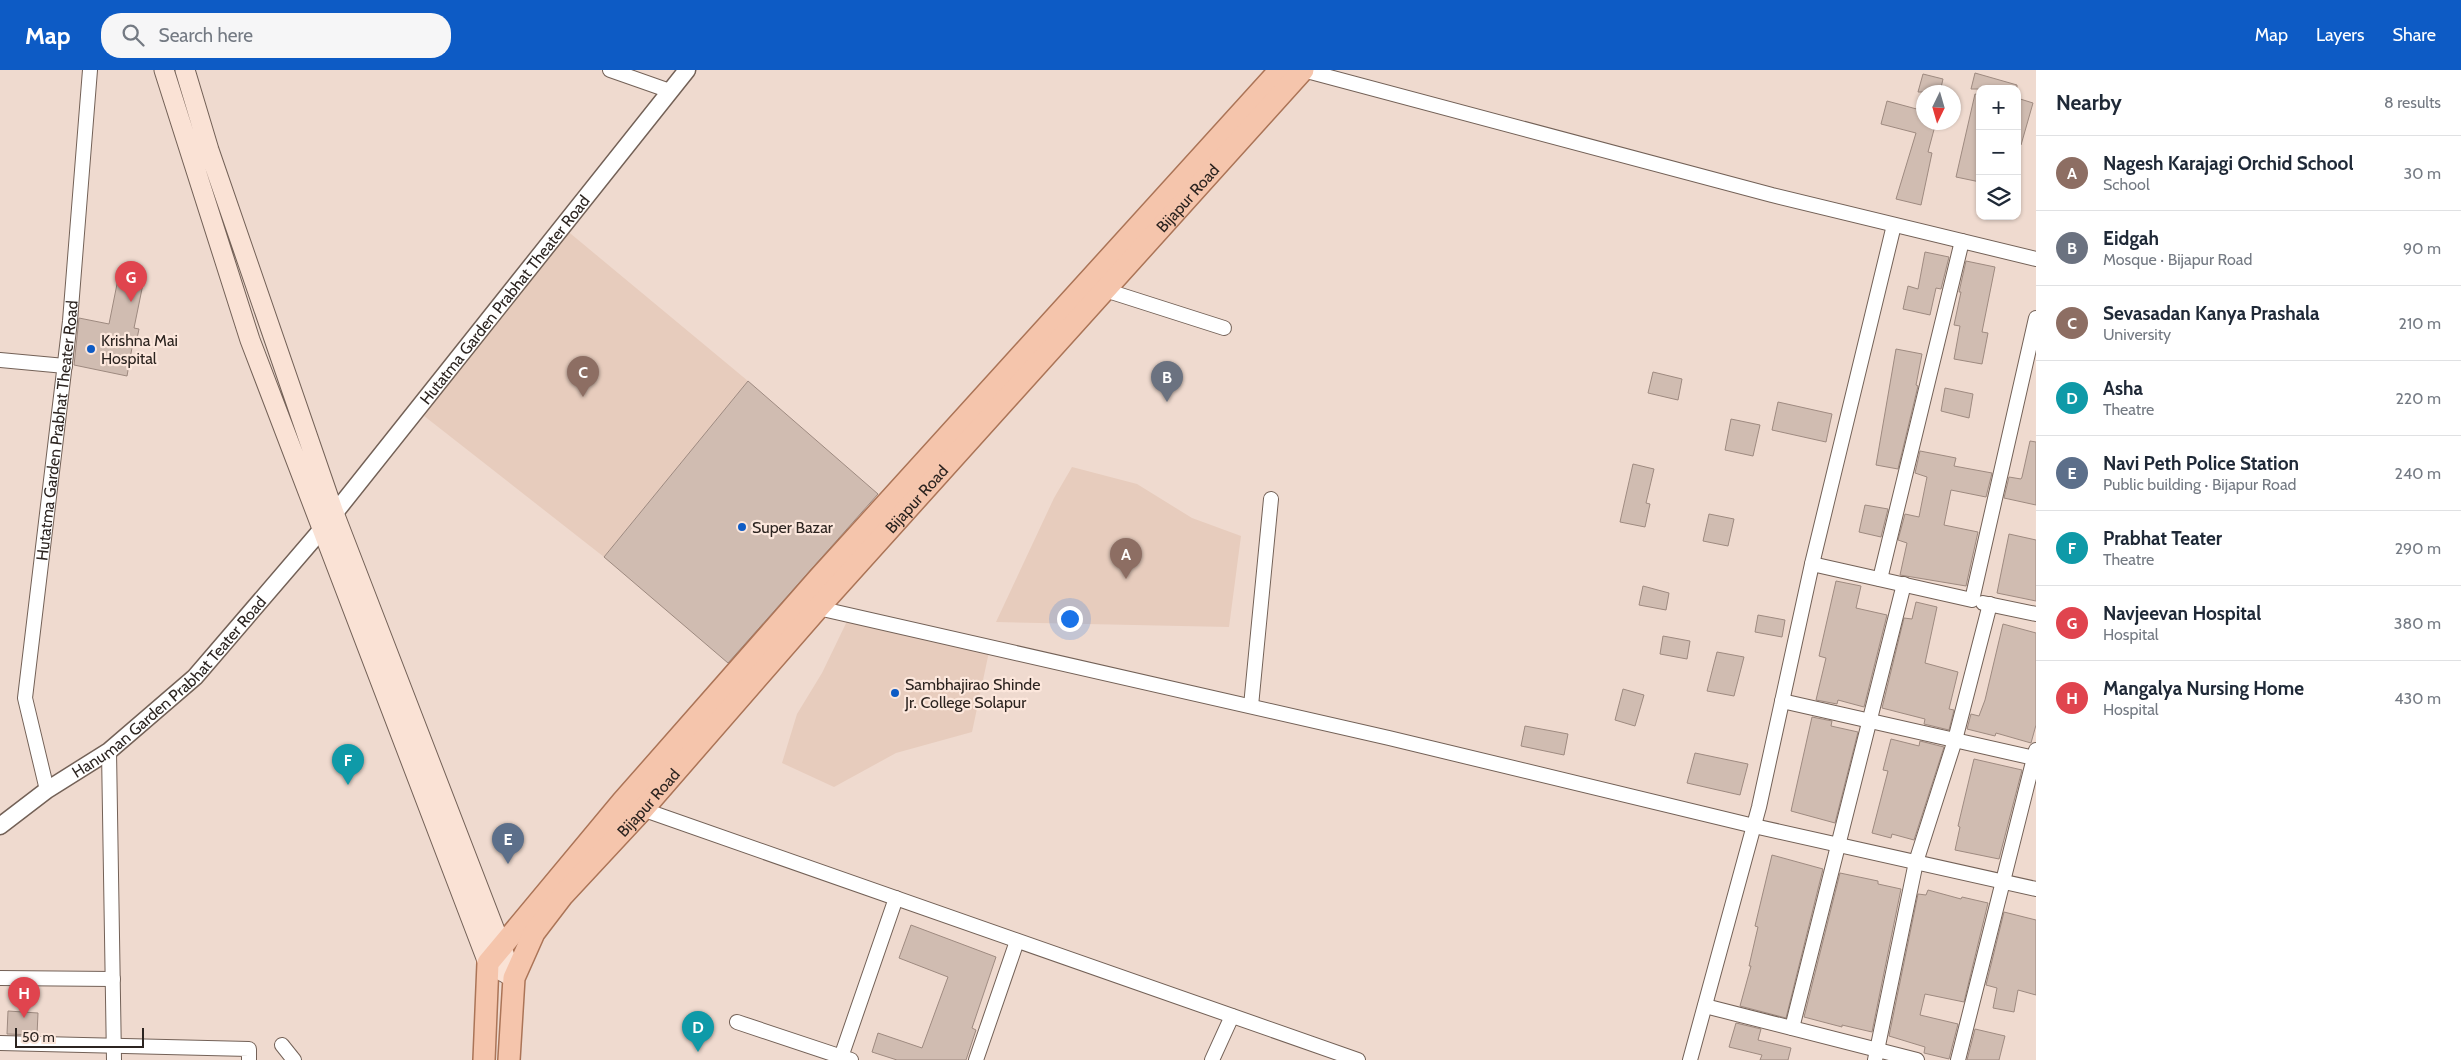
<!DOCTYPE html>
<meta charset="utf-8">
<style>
body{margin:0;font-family:Cabin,sans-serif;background:#f6f6f7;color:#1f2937}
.controls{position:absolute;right:15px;top:15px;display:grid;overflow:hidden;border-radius:10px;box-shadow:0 1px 4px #0004}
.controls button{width:45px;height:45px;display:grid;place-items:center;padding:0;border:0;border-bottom:1px solid #e0e1e3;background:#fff;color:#1f2937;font:25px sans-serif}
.compass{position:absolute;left:1916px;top:15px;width:45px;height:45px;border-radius:50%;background:#fff;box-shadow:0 1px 4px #0004;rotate:185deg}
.scale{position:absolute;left:15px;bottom:12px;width:129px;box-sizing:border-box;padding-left:5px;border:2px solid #2c2420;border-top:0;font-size:14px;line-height:18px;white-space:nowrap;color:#2c2420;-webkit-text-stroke:4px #fce7dc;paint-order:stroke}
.you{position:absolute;left:1069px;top:548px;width:18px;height:18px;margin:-12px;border:4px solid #fff;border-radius:50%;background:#1a73e8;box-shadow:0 0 0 8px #1a73e833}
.badge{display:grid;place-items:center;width:32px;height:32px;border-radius:50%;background:#0d5bc5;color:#fff;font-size:16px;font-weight:700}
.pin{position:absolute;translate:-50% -41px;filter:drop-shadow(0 1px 2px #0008)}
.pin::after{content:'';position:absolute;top:26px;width:18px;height:15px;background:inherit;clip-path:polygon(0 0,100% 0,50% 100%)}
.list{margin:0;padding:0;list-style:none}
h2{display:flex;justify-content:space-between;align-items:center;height:65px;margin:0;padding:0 20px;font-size:21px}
h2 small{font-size:16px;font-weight:400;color:#747a83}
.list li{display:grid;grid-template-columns:32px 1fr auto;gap:15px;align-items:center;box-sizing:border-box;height:75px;padding:0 20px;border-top:1px solid #e0e1e3}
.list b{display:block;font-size:19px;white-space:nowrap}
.list p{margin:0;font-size:16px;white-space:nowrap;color:#747a83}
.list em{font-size:16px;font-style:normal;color:#747a83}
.icon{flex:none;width:28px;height:28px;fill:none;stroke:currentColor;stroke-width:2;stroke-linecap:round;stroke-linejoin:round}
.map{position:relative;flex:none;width:2036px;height:990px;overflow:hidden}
header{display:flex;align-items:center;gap:30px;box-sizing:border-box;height:70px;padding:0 25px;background:#0d5bc5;color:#fff}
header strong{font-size:24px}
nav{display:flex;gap:28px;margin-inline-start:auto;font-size:18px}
.search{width:350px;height:45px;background:#f6f6f7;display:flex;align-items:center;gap:12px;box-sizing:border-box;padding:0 18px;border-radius:20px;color:#747a83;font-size:19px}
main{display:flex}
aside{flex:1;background:#fff}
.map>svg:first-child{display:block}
.built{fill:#e7ccbd}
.building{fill:#d0bcb1;stroke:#9e8a80}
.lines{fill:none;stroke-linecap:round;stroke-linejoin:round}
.minor-casing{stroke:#736157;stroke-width:16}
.tertiary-casing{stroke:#736157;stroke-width:19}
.secondary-casing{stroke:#736157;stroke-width:21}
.primary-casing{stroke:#ab7457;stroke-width:24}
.minor{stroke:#fff;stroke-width:14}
.tertiary{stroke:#fff;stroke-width:16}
.secondary{stroke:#fae2d5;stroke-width:19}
.primary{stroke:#f5c5ac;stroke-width:21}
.poi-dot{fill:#0d5bc5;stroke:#fce7dc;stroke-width:2}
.labels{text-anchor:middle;stroke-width:4.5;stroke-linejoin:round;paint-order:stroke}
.street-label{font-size:16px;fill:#2c2420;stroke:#fce7dc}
.poi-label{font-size:16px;fill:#2c2420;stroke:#fce7dc;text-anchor:start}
</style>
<header>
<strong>Map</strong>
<div class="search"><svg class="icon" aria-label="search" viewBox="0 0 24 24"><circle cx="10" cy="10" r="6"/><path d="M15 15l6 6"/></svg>Search here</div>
<nav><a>Map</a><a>Layers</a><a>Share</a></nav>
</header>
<main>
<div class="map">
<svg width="2036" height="990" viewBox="0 0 2036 990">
<rect width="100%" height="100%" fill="#efdacf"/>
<!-- built -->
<path class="built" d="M565,159L748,311L604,487L419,342Z
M1072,397L1137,414L1192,448L1241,466L1229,557L996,552L1054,428Z
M850,545L990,577L972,662L896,683L834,717L782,693L797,644L822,603Z"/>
<!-- building -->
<path class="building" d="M1975,3L2017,15V19H1971Z
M1923,4L1943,9L1940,22H1918Z
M1975,24L1980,25V112L1956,107Z
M2017,28L2033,33L2021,75H2017Z
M1887,31L1924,41V52H1936L1928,82L1932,83L1921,135L1896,129L1916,63L1881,54Z
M1925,182L1949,187L1941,219L1936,218L1930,245L1903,239L1908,216L1918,219Z
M1966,191L1995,197L1982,262L1988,263L1982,294L1954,289L1960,256L1954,255L1961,222H1959Z
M118,209L143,214L134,258L139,259L136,273L133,272L127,306L74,295L79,248L109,254Z
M1896,279L1922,284L1916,315L1918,316L1898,399L1876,395Z
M1653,302L1682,309L1678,330L1648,323Z
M748,311L878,424L728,593L604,487Z
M1945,318L1973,324L1969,348L1941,341Z
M1778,332L1832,344L1826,372L1772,360Z
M1731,349L1760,355L1753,386L1725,380Z
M2030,371L2036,372V435L2004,428L2009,407L2021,409L2022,407Z
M1920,381L1956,388L1954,396L1992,403L1986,427L1951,420L1944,455L1978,462L1966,516L1900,505L1907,473L1898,470L1905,444L1919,447L1927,407L1915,403Z
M1633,394L1654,399L1646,433L1650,434L1645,457L1620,452Z
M1865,435L1888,439L1881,467L1859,462Z
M1709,444L1734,449L1728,476L1703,471Z
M2009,464L2036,470V531L1997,523Z
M1836,511L1861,516L1856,538L1887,545L1864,637L1838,630L1837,634L1816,630L1826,588L1819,586Z
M1643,516L1669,523L1666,540L1639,535Z
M1916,532L1937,537L1925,593L1958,602L1949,639L1954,640L1949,660L1924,654L1925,649L1882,638L1904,548L1912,549Z
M1758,545L1785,550L1782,567L1755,562Z
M2003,554L2036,563V655L2031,673L1996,663L1995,666L1967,659L1971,644L1979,646L1985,630Z
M1663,566L1690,571L1687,589L1660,584Z
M1717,582L1744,587L1734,626L1707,621Z
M1623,619L1644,625L1635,656L1615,650Z
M1812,647L1832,651L1831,656L1858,662L1835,753L1791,741Z
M1525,656L1568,664L1564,685L1521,676Z
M1891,669L1919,676L1920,671L1944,677L1914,770L1892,764L1891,768L1872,763L1888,701L1883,700Z
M1695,683L1748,694L1740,725L1687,713Z
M1974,689L2022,700L1999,789L1955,780L1960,757L1958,756Z
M1772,785L1823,799L1786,948L1740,936L1751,896H1749L1758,857L1755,856Z
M1840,803L1878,811V814L1901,819L1872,962L1842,955V957L1804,947Z
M1928,820L1961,829L1962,827L1988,833L1964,932L1925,924L1920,945L1958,954L1949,989L1924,983L1925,977L1889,966L1918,824L1926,825Z
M2004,842L2036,850V925L2018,920L2014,942L1993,938L1997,918L1986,915Z
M911,855L996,887L972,958L976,960L966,990H897L872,982L878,963L922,978L948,907L899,888Z
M8,941L38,943L37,965L7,964Z
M1736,953L1761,959L1758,970L1791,978L1788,990H1760L1762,985L1729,977Z
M1975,959L2005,966L1999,990H1967Z"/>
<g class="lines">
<!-- minor casing -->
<g class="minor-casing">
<g id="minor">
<path d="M610,0L670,21"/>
<path d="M1303,0L1772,125L2036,189"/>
<path d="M1105,220L1224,258"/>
<path d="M0,290L65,296"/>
<path d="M1812,494L1972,530L2036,248"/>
<path d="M1880,509L1962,171"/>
<path d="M813,533L818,538L1389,668L1754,756L2036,819"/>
<path d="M1983,533L2036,544"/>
<path d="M1782,631L2034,688"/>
<path d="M1251,636L1271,429"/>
<path d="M109,681L114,990"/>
<path id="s1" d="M47,720L25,628L70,251L90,0"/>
<path d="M636,737L1358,990"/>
<path d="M0,908L113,909"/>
<path d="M1705,936L1917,990"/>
<path d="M737,952L851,990"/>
<path d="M1792,958L1904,514"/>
<path d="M0,973L249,979V990"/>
<path d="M282,975L294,990"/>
<path d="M840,990L896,828"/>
<path d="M976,990L1017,871"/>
<path d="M1212,990L1232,946"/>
<path d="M1690,990L1759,737L1812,494L1894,155"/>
<path d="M1875,990L1916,792L1955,670L1990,534"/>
<path d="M1958,990L2036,680"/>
</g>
</g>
<!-- tertiary casing -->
<g class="tertiary-casing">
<g id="tertiary">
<path id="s2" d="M0,756L47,720L109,681L195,607L322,459L687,0"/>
</g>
</g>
<!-- secondary casing -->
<g class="secondary-casing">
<path id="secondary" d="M164,0L250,270L488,893L514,908
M185,0L209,80L334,443L506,889"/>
</g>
<!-- primary casing -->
<g class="primary-casing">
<g id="primary">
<path d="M484,990L488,893L622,732L819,508L1280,0"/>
<path id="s3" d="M509,990L514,908L534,863L563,825L643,739L818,538L1303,0"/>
</g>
</g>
<!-- minor -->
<use href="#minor" class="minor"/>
<!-- tertiary -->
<use href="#tertiary" class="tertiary"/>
<!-- secondary -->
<use href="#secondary" class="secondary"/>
<!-- primary -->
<use href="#primary" class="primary"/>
</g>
<!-- markers -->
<g class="poi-dot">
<circle cx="91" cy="279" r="5"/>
<circle cx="742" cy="457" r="5"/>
<circle cx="895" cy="623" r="5"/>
</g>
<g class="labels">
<!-- street labels -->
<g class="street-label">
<text dy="6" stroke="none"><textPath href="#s3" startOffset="1115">Bijapur Road</textPath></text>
<text dy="6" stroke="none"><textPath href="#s2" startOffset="734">Hutatma Garden Prabhat Theater Road</textPath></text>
<text dy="6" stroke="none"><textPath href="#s1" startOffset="364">Hutatma Garden Prabhat Theater Road</textPath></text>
<text dy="6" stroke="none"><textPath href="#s3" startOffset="710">Bijapur Road</textPath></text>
<text dy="6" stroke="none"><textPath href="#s2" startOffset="220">Hanuman Garden Prabhat Teater Road</textPath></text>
<text dy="6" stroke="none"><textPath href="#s3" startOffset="305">Bijapur Road</textPath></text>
</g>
<!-- poi labels -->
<g class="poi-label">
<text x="101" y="276">Krishna Mai<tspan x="101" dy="18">Hospital</tspan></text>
<text x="752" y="463">Super Bazar</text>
<text x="905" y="620">Sambhajirao Shinde<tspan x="905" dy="18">Jr. College Solapur</tspan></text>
</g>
</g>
</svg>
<div class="controls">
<button>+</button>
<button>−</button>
<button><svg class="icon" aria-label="layers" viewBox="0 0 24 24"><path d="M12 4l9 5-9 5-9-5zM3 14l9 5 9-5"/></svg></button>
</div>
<svg class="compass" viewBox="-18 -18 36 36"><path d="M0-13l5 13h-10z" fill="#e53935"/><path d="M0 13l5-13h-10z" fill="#747a83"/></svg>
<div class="scale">50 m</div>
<div class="you"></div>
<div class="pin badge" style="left:1126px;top:509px;background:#8d6e63">A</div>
<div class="pin badge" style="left:1167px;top:332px;background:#6b7280">B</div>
<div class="pin badge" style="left:583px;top:327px;background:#8d6e63">C</div>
<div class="pin badge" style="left:698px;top:982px;background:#0f9aa8">D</div>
<div class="pin badge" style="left:508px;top:794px;background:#5c6f8a">E</div>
<div class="pin badge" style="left:348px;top:715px;background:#0f9aa8">F</div>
<div class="pin badge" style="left:131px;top:232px;background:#e0444e">G</div>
<div class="pin badge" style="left:24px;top:948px;background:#e0444e">H</div>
</div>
<aside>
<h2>Nearby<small>8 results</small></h2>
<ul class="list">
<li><span class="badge" style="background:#8d6e63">A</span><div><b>Nagesh Karajagi Orchid School</b><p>School</p></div><em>30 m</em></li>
<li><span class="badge" style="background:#6b7280">B</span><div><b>Eidgah</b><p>Mosque · Bijapur Road</p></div><em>90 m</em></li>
<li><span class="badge" style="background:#8d6e63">C</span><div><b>Sevasadan Kanya Prashala</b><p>University</p></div><em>210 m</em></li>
<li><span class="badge" style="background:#0f9aa8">D</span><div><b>Asha</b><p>Theatre</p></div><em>220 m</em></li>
<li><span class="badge" style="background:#5c6f8a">E</span><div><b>Navi Peth Police Station</b><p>Public building · Bijapur Road</p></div><em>240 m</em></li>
<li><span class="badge" style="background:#0f9aa8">F</span><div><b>Prabhat Teater</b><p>Theatre</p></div><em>290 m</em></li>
<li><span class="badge" style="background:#e0444e">G</span><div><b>Navjeevan Hospital</b><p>Hospital</p></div><em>380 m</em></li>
<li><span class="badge" style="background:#e0444e">H</span><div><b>Mangalya Nursing Home</b><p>Hospital</p></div><em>430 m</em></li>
</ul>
</aside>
</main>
